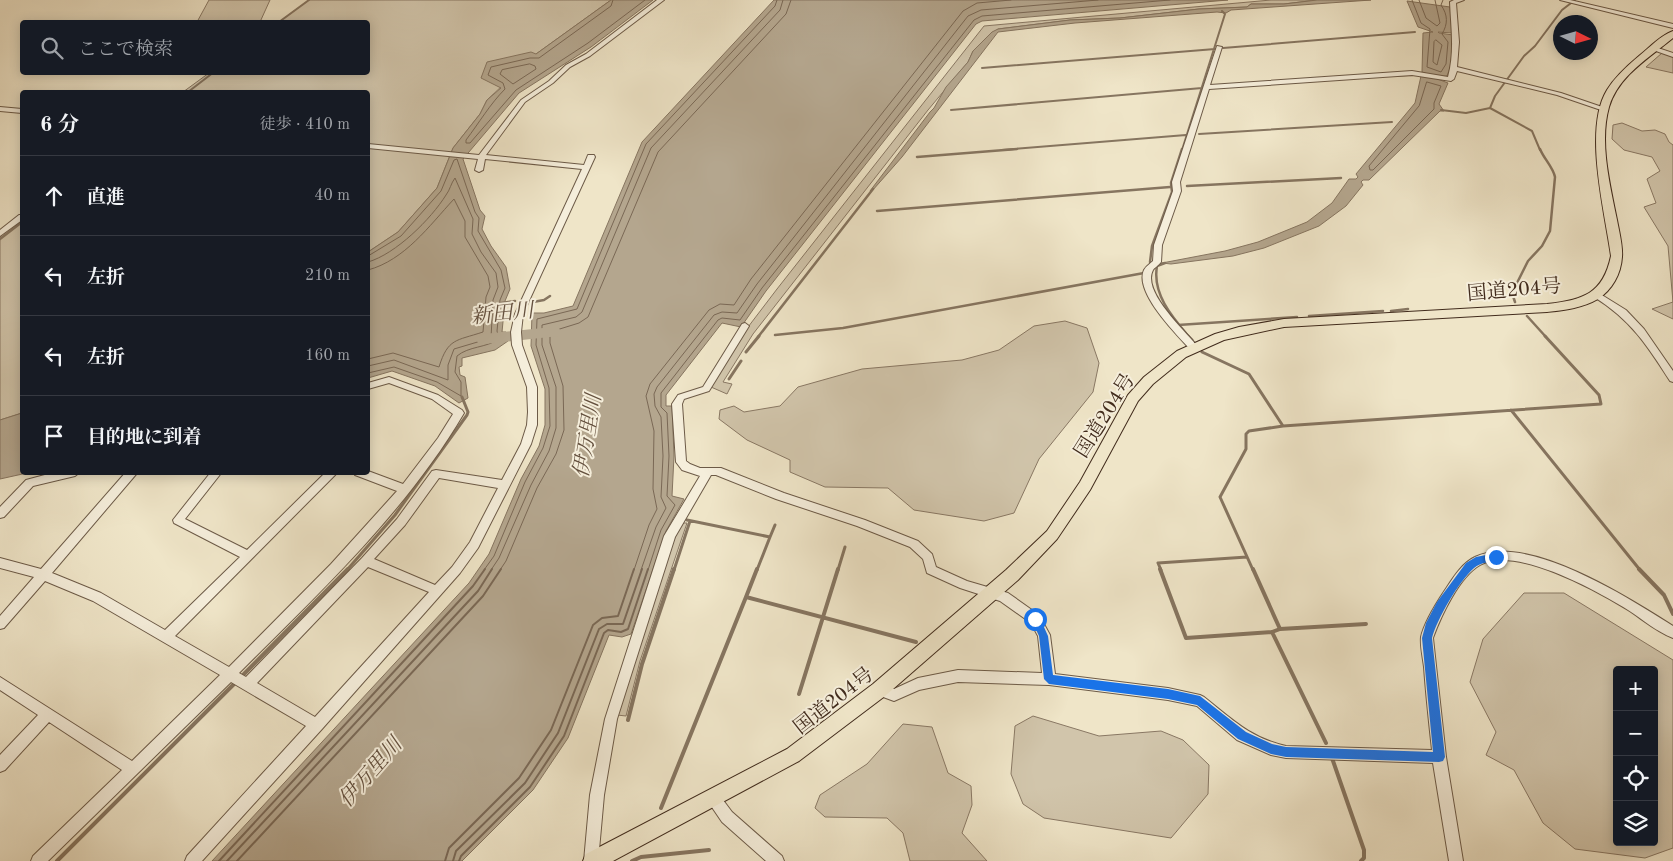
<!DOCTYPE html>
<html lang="ja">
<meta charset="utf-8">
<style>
body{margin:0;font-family:"Old Standard TT","Noto Serif JP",serif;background:#242831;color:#f1f3f6}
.controls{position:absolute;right:15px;bottom:15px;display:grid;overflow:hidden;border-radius:5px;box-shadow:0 2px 12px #0003}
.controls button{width:45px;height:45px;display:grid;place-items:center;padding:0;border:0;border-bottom:1px solid #363941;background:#171b24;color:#f1f3f6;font:25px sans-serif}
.compass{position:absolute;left:1553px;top:15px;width:45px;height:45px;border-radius:50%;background:#171b24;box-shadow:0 2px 12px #0003;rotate:95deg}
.stop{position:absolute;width:15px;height:15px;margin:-11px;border:4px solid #1a73e8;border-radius:50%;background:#fff}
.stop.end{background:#1a73e8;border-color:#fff;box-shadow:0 1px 5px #0008}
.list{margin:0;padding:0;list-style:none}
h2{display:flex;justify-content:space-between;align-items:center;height:65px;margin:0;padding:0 20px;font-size:21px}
h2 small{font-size:16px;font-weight:400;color:#9ea1a6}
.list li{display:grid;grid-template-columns:32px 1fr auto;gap:15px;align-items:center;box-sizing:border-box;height:80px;padding:0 20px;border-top:1px solid #363941}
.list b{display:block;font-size:19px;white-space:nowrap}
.list em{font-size:16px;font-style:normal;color:#9ea1a6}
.icon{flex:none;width:28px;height:28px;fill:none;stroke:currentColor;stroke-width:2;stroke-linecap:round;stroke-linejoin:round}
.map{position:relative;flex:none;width:1673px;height:861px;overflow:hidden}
.search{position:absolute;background:#171b24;box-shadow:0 2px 12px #0003;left:20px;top:20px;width:350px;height:55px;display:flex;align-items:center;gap:12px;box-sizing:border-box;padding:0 18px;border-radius:5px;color:#9ea1a6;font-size:19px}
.panel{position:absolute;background:#171b24;box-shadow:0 2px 12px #0003;left:20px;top:90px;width:350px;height:385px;border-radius:5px}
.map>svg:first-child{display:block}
.green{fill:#d1c5ab;stroke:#897864;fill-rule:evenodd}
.water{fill:#b4a68e;stroke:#867560}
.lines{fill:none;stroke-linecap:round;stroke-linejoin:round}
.shore-far1{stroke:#7a6855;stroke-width:1}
.shore{stroke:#7a6855;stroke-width:2}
.stream-far3{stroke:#867560;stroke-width:2}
.stream-far2{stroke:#867560;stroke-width:2.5}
.stream-far1{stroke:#867560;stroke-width:3}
.stream{stroke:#867560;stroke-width:4}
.river{fill:#b4a68e;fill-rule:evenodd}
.minor-casing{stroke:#6c5a47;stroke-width:2}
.highway-casing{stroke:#412b1c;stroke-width:2}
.minor{fill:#f5eedb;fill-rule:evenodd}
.highway{fill:#efe5c8;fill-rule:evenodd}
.route{fill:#1a73e8}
.labels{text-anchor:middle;stroke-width:4;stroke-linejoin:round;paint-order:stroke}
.street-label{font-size:20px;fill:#412b1c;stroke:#f5eedb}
.water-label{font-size:21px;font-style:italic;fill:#64503e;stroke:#f5eedb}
</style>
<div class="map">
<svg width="1673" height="861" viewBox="0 0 1673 861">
<rect width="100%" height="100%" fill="#efe5c8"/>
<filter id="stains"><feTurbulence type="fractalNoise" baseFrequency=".004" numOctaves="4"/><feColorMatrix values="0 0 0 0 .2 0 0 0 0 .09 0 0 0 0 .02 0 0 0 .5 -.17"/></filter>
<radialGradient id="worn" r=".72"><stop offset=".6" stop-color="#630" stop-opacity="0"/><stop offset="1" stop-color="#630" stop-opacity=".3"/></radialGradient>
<!-- green -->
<path class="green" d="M209,0H270L260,22H197Z
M309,0H611L536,54L487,100L480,114L453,148L437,188L398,232L368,252V92H183L209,73L368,72V22H279Z
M1271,0H1317L1284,4H1251L1247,7L1199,9L1120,18L1070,20L998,29L973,51L968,62L928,110L753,334L723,382L732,384L727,394L711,387L745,331L777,289L984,26Z
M1662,53L1673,56V73L1646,67Z
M1622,123L1642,131L1655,130L1665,134L1669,142L1673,145V319L1652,309L1673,302L1668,246L1644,207L1656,203L1647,179L1660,171L1652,157L1624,150L1612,139L1613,125Z
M22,219V413L0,420V236Z
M1065,321L1087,328L1099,363L1093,392L1039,459L1014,513L984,521L914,510L888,488L825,487L790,472V460L747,440L719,419L720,410L734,406L744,412L780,406L798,387L862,369L962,360L999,350L1034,326Z
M680,523H687L640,661L626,716L617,715L632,660Z
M1524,593H1564L1673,660V848L1645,858L1575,849L1543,823L1514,770L1486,755L1496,732L1470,682L1483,639ZM1617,670H1654V842H1617Z
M1033,716L1099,736L1161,731L1183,740L1209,765L1208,794L1171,838L1044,818L1023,804L1011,774L1015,726Z
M903,724L932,727L948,773L971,786L972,805L962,833L987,861H910L903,833L887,818L825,817L815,808L820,795L867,764Z"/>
<!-- water -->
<path class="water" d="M611,0H653L591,47L519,93L463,159L480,210L485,216L482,229L491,246L506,267L510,289L505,301L502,332H506L508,341L495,350L462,358V366L459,367L460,375L465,377L468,398L459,403L435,386L392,371L368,378V252L398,232L437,188L453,148L480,114L487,100L501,88L481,78L487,62L531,52L536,54Z
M774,0H1228L982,21L976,24L766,291L741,327L722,323L666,395V406H672L674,456L672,496L684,499L666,531L631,634L622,637L609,635L568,738L533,790L462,861H212L469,583L489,554L521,479L539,446L545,425V389L531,346L532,313H544L573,306L642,142Z
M1317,0H1371L1231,10L1226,13L1217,12L1075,23L998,32L902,157L872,191H870L930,112L934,108L946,87L968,62L973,51L992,32L998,29L1070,20L1120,18L1199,9L1247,7L1251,4H1284Z
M1407,1L1450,7L1452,33L1438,32L1439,33L1453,35L1451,65L1447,76L1435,78L1448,83L1439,104L1444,111H1440L1369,180H1363L1361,182L1363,185L1346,206L1319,226L1264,248L1233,256L1171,264L1162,263L1225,251L1258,242L1307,222L1332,203L1349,179H1356L1358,177L1356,174L1415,103L1421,76L1431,75L1422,72L1423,33L1433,32L1418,27Z
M22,413V472L27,473L0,479V420Z"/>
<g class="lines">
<!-- shore-far1 -->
<path class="shore-far1" d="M613,0L611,6L539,58H530L491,67L488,75L503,83L505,89C490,104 479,123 466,140V143H470L516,90L588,43L645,0
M1412,0L1421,23L1430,29L1427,67L1441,72L1446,64L1448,42L1442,34C1448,24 1448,15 1441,5L1443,0
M1419,0L1426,18L1437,26L1440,23L1435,0
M1436,40L1442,45L1437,65L1433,62L1434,42Z
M530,64L535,66L536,69L513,84L500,74L502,70Z
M1427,82L1441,86L1434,103V109L1373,170H1370L1369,166L1419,106Z
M368,256L401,236L441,191L454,160L457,159L475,212L479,218L478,231L501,270L505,288L500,300L497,331L499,339C486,348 469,346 457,356L455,372L461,382V396L437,382L394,367L368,373
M368,262C396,254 431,219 446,195C450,190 451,183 455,178L473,219L472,234L481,252L496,273L498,287L493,300L491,338L454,349L448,365V380L394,360L368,366
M368,270C405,260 429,226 454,199L465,221V237L488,276L490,287L486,297L483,332C456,341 448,338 439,367L393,353L368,359
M484,570L494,556L525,482L543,448L550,426L549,388L536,345L537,319L577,309L646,144L775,6L777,0
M491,570L499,558L531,485L549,451L556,428V387L542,345V325L576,317L582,312L651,148L780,10L783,0
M500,570L506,561L537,488L556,454L564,430L563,386L550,343V332L579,323L588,317L658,152L786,14L791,0
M634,570L649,525L657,509L653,489L654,431L646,396L650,384L709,310L720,304L734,305L751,279L963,11L977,3L1011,0
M641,570L656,527L666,508L661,497L663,456L661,417L655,406L654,394L657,387L714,315L722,312L737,313L757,284L968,16L981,10L1098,0
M648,570L661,530L675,505L667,496L669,456L667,413L661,407V393L718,320L722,318L740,320L762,288L974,20L982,16L1170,0"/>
<!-- shore -->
<path class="shore" d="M219,861L473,586L485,569
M227,861L478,591L492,569
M237,861L483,596L501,569
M445,861L449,848L519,778L551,730L593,625L602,618L618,616L634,569
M453,861L456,851L525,783L558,733L599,629L607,624H623L642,569
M459,861L461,856L530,787L564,736L604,633L608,630L621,632L628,629L648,569"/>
<!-- stream-far3 -->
<path class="stream-far3" d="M279,22L309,0
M1223,48L1415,32
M982,68L1215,49
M1391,76L1412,75
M188,92L214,72
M1490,108L1532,131L1540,150
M951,110L1202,88
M1441,110L1466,113L1490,108L1495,96L1524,56L1535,46L1562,10L1575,0
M1199,134L1392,122
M1002,150L1186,135
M1182,150L1225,14L1222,11"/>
<!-- stream-far2 -->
<path class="stream-far2" d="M917,157L1017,149
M1187,186L1341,178
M877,211L1170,187
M0,239L22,222
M1165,263L1157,266C1152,294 1172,317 1189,337
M1153,265L1150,262L1152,246L1172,192L1171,183L1182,149
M533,302L544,300L550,296
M1515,302L1512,293L1528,261L1542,246L1550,231L1555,177C1553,167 1544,159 1540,149
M501,303L515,301
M1391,311L1408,309
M1309,316L1383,311
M1527,316L1546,337
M1178,325L1297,317
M775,335L843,328L1144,273
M758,337L873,189"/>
<!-- stream-far1 -->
<path class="stream-far1" d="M1188,336L1192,340
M746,352L759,336
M1202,352L1249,374L1283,426
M729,379L741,361
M1511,410L1640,570
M687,520L770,537L757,570
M770,537L775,525
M347,570L395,515L467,415L468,412L462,397
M674,570L690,521
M838,570L845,547
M1161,570L1158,563L1247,557
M1253,570L1220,497L1246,449V434L1249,431L1283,426L1601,404L1599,395L1545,336"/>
<!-- stream -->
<path class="stream" d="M757,569L746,597L916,642
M1160,569L1186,638L1272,632
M1253,569L1280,629
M1639,569L1664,595L1673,614
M241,677L348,569
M799,694L838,569
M628,720L642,664L674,569
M1326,743L1272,632L1280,629L1366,624
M1332,758L1364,850V858L1361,861
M661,808L746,597
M57,861L237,681
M632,861L641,857L709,850"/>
<!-- river -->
<path class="river" d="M553,327L559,328L561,332L559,336L484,344L478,343L476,339L478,335L484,334Z"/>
<!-- minor casing -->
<g class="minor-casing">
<path id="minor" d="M657,0H664L590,56L570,67L553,83L525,102L486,155L584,165L588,155H594L595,157L523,314L521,332L522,345L537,387V425L531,444L478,548L460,573L322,729L202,861H185L187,856L306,726L231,682L48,861H31L33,856L122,770L49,722L5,770L0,772V755L38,715L0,690V677L132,761L220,675L93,601L45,581L4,628L0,629V616L34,577L0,568V558L41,569L126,472H138L52,573L101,593L165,630L240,557L174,523L173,520L211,472H222L185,519L247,550L326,472H338L175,636L229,667L331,564L397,491L355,475L354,472H368V471L403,484L438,438L453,414L432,399L389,383L368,389V383L389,377L438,395L462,410L464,413C406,512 319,593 239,673L246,677L362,558L397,519L432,471L436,470L502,480L521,444L527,425L528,412L527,387L512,345L511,332L515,314L582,169L485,159L483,170L479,172L475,170L478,159L368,148V144L479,155L521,100L549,81L566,65L586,54ZM439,478L498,488L470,542L452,567L435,585L374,559L405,525ZM368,567L429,592L315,717L257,683Z
M1454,0H1464L1456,3L1459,42L1457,67L1561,93L1605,108V110H1601L1557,95L1457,71L1454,79L1451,81L1412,75L1209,89L1180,182L1181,191L1162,245L1161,262C1159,265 1154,268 1153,270C1141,292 1187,332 1198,347L1196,349H1190C1176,334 1134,292 1144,270C1146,266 1150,264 1153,261L1154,245L1173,191L1172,182L1217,46L1222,47L1210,85L1412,71L1448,77C1455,52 1451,27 1450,2Z
M1560,0H1570L1673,24V28Z
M1655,47L1673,53V57L1653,50L1652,49Z
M0,107L22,109V113L0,111Z
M19,215H22V220L0,236V230Z
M1597,292L1626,310L1644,329L1673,371V382L1670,381C1647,345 1631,320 1594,297L1593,295Z
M745,323L749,326L709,391L684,399L682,404L686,461L690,464L700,468H721L784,493L865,520L918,541L932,554L936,567L967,581L1008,593L1039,615L1050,635L1055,674L1168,688L1200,695L1204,697C1232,719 1250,738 1286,746L1432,750C1429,723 1426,695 1424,667C1423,658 1420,646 1421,637C1424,623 1437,602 1445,590C1453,578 1462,563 1475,557C1526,532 1631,599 1673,626V638C1657,632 1642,619 1628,610C1597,591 1515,545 1480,565C1459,577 1441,616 1433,638L1446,757L1463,861H1449L1433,763L1286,758L1271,755L1237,740L1197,706L1168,700L1049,685L958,682L919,690L894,701L875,694L873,690L875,686L879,684L894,689L918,678L958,670L1042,673L1038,636L1031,623L1000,601L960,588L927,573L923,559L910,547L857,526L776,499L716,475H711L675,537L617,719L604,795L598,861H584L590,795L605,719L664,536L700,476L682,470L676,462L672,404L678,395L703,387L742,324Z
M56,472H80L75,476L33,486L4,517L0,518V507L26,480Z
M712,790L717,792L732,812L782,856L784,861H766L722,822L705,797L707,792Z"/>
</g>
<!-- highway casing -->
<g class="highway-casing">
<path id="highway" d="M1673,31V38C1650,57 1618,76 1609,107C1599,142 1610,185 1617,220C1619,231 1623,246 1622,257C1621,274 1612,290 1598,299C1583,308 1564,310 1547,312L1284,327L1224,340L1186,357L1153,384L1138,401L1090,490L1057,539L1018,580L885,696L799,761L613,861H583L586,854L787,749L873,684L1006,570L1047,531L1080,482L1128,395L1144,377L1177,351L1215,334L1239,327L1284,319L1547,304C1583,300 1603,294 1611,256C1605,212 1583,129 1607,90C1615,77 1627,66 1639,56C1649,48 1661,35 1673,31Z"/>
</g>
<!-- minor -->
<use href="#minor" class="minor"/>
<!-- highway -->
<use href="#highway" class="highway"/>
</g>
<!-- route -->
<path class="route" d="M1496,553L1501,557L1499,559C1491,562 1481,562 1474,568C1459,581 1437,619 1432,638L1445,757L1443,761L1439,762L1286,757L1271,754L1238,739L1197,705L1168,699L1049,684L1044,679L1039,636L1031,619L1035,615L1039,616L1048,636L1053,675L1168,689L1200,696L1246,732L1272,744L1286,747L1433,752L1422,638L1426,623L1437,602L1466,563L1476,557Z"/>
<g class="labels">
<!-- street labels -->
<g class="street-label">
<text transform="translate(1514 289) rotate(-5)" y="7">国道204号</text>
<text transform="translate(1104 415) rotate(-58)" y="7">国道204号</text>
<text transform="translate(833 700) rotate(-38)" y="7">国道204号</text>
</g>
<!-- water labels -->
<g class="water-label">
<text transform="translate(502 313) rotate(-6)" y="7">新田川</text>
<text transform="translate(587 436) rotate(-81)" y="7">伊万里川</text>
<text transform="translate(370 772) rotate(-49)" y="7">伊万里川</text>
</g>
</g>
<rect width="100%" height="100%" filter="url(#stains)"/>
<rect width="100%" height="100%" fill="url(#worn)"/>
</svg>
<div class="controls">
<button>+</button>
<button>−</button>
<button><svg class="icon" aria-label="locate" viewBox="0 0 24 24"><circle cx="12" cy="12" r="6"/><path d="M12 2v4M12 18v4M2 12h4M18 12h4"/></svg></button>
<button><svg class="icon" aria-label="layers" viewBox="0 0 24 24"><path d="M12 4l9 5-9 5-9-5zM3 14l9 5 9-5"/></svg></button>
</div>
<svg class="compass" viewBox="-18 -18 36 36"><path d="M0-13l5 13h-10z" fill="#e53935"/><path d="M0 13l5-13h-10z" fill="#9ea1a6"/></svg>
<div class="stop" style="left:1035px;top:619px"></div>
<div class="stop end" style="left:1496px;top:557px"></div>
<div class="search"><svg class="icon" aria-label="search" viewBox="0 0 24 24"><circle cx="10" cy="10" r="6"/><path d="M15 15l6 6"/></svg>ここで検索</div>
<section class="panel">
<h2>6 分<small>徒歩 · 410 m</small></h2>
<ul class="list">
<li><svg class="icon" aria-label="ahead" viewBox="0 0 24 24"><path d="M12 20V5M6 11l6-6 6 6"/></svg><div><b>直進</b></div><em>40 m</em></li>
<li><svg class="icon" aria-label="left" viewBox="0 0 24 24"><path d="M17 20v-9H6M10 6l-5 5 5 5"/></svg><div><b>左折</b></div><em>210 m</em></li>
<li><svg class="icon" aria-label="left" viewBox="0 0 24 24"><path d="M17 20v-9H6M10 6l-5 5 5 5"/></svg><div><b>左折</b></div><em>160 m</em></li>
<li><svg class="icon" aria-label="arrive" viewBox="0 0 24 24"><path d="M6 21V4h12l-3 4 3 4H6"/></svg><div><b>目的地に到着</b></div></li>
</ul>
</section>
</div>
